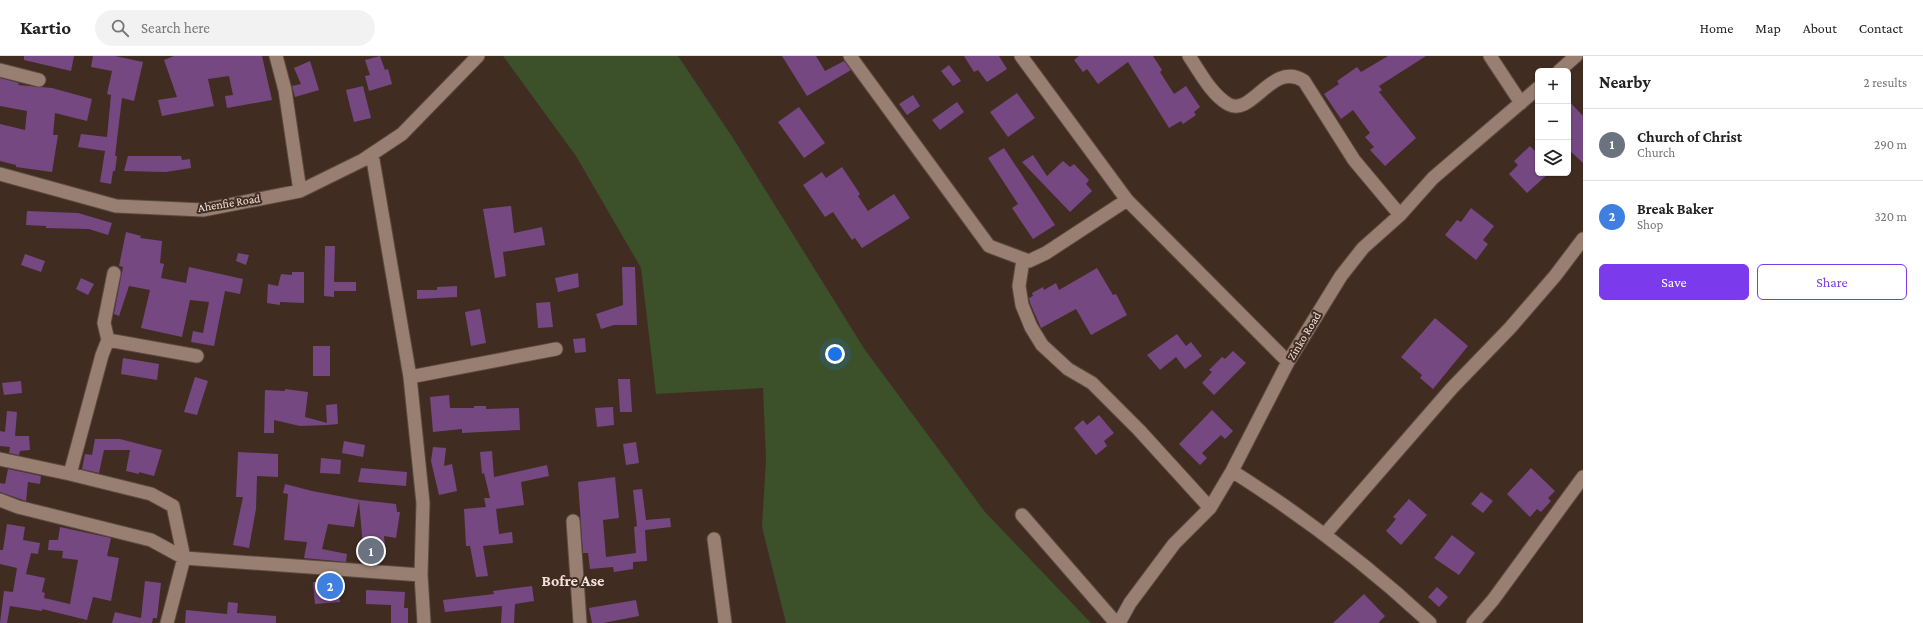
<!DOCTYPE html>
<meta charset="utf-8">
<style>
body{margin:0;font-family:"Crimson Pro",serif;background:#f2f2f2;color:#222}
.controls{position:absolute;right:12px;top:12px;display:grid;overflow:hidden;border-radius:6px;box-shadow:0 1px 3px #0004}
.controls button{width:36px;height:36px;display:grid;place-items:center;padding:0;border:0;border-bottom:1px solid #e0e0e0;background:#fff;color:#222;font:20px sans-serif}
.you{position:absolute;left:835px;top:298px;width:14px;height:14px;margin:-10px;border:3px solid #fff;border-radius:50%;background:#1a73e8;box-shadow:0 0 0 6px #1a73e833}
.badge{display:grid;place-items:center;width:26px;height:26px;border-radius:50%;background:#7c3aed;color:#fff;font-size:13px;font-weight:700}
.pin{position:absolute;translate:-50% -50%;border:2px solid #fff;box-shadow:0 1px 4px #0006}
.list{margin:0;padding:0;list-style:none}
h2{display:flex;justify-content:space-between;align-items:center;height:52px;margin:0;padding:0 16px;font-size:17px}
h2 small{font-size:13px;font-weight:400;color:#767676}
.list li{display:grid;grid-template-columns:26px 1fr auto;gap:12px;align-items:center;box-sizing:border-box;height:72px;padding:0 16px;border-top:1px solid #e0e0e0}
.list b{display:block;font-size:15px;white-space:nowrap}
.list p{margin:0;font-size:13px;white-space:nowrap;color:#767676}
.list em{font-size:13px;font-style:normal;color:#767676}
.actions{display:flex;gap:8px;padding:12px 16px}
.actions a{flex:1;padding:9px 0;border:1px solid #7c3aed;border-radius:6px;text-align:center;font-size:14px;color:#7c3aed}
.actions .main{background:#7c3aed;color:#fff}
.icon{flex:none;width:22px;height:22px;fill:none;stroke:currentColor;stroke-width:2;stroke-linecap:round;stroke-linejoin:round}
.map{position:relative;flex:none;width:1583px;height:567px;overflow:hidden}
header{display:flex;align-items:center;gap:24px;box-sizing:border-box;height:56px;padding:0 20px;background:#fff;border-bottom:1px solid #e0e0e0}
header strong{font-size:19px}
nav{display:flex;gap:22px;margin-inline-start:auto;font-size:14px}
.search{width:280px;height:36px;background:#f2f2f2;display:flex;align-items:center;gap:10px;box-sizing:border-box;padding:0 14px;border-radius:22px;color:#767676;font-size:15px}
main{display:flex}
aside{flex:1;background:#fff}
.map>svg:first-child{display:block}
.green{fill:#3c5029}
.building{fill:#754882}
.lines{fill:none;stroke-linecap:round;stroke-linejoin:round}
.street-casing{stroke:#5c4a41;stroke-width:15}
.street{stroke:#987f72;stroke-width:13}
.labels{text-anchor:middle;stroke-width:4;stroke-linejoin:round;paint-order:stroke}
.street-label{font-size:12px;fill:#f1e2dc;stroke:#412c22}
.district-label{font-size:16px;font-weight:bold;fill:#f1e2dc;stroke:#412c22}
</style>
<header>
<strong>Kartio</strong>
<div class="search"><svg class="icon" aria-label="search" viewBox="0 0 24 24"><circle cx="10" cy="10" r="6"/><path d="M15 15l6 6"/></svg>Search here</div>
<nav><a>Home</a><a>Map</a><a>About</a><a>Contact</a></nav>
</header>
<main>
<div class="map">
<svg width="1583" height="567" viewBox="0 0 1583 567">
<rect width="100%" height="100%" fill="#412c22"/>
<!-- green -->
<path class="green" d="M503,0H678L733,82L865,294L985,456L1091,567H786L762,471L766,403L763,332L656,338L641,212L576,100Z"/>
<!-- building -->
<path class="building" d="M24,0H74L71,15L24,4Z
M93,0H115L143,6L134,45L122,42L115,100H117L115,115H113L111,128L100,126L105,95L78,91L81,78L107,81L111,39L107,38L112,15L91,11Z
M174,0H262L272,44L227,52L225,40L233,39L229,20L208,23L214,50L162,60L158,44L177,41L164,4Z
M380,0L385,14L388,13L392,28L369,35L365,20L370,19L365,4Z
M782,0H816L825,15L844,5L851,14L807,40Z
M964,0H999L1007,13L987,26L978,14L974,16Z
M1079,0H1153L1162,14L1160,16L1174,38L1186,30L1200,51L1194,56L1196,59L1183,68L1181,65L1169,72L1128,6L1098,28L1087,13L1083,16L1074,4Z
M1388,0H1426L1379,30L1382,34L1379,36L1416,82L1385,110L1370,94L1374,91L1365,81L1370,77L1353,54L1341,63L1324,38L1339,28L1337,25L1357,11L1361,16Z
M310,5L319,34L295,41L292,30L301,28L294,12Z
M949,9L961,25L953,30L941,15Z
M0,22L19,27L18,29L52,32L92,43L87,65L55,57L53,79H58L52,116L16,111V109L0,105V68L25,74L27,55L0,50Z
M363,30L371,62L354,66L346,34Z
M1017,37L1035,62L1008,81L990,56Z
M913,39L920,50L907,59L899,48Z
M1568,44L1583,60V107L1568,93Z
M957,46L964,56L940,74L932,64Z
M799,51L825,87L804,102L778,66Z
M1530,90L1538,98V117H1549L1527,137L1509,118L1518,109L1514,105Z
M1004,92L1055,169L1033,183L1012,152L1018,148L988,102Z
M1033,99L1047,120L1063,105L1070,111L1074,108L1089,124L1086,128L1092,135L1070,156L1022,106Z
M128,100H181L182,104L190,103L191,112L166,116L124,115Z
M842,111L860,138L858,140L868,155L894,138L910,162L862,192L855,182L852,184L833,156L825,161L803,129L822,116L826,122Z
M511,150L514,177L542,171L545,189L503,196L506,220L495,222L483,153Z
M1471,152L1494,170L1483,184L1488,188L1476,204L1445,179L1457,164L1461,166Z
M27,155L78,157L112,167L108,179L89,173L46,172V170L26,169Z
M126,176L141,180L140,182L162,185L160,207L164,208L161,222L186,227L189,211L243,223L240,238L225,235L214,290L191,286L193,275L203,277L209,246L190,244L182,281L141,272L150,234L129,230L119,260L114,258L123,211L119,210Z
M325,190H335L334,226H356V235H334V241L324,240Z
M238,197L249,199L246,209L236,205Z
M25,198L45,205L41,216L21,209Z
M622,211H635L637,269H614L601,273L596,258L623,249Z
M1097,212L1113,239L1116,238L1127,259L1091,279L1076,253L1041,272L1030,247L1029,242L1033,240L1032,237L1043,231L1044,234L1056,227L1059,234Z
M292,216H304V247L280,246V249L267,247L268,228L278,230L281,218L292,219Z
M578,217L579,231L558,236L555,222Z
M81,222L94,228L88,239L76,233Z
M457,230V241L417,243V234H437V231Z
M550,246L553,271L538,272L536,247Z
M480,253L486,287L471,290L465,256Z
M1435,262L1468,290L1433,333L1420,322L1422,319L1401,301Z
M1177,278L1186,290L1191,286L1202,300L1185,313L1176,301L1160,314L1147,299Z
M585,282L586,296L575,297L573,283Z
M313,290H330V320H313Z
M1233,295L1246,307L1214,339L1202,327L1212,316L1209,314L1222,301L1225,303Z
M123,302L159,308L157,324L121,318Z
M195,321L208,325L197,359L184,356Z
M618,323H630L632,356H620Z
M21,325L22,337L4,339L2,327Z
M285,333L308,336L305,361L327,367V369L300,370L274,364V377H264L265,334L285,335Z
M449,339L450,352H474V350H486V353L519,352L520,374L462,377V373L433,376L430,341Z
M337,348L338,368L327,369L326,349Z
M613,351L614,369L597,371L595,352Z
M1212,354L1233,375L1225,383L1221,379L1202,397L1207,402L1200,409L1179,388Z
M7,355L17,356L15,380H29L30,394L20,395L19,399L9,397L10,391L0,390V375L5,376Z
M1099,359L1114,377L1104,385L1107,390L1096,399L1074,372L1083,364L1087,369Z
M95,383H120L162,394L154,420L139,416V418L126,415L130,394H104L99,417L82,413L85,398L92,399Z
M344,385L365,389L363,401L342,397Z
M636,386L639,407L626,409L623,388Z
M433,391L446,392L444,410L452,408L457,435L439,439L431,405Z
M492,395L494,421L547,409L549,420L521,426L524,449L496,453L499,478L512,476L513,487L483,490L488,520L476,521L470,490H466L464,453L486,451L484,442H490L484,417L482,418L480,396Z
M238,396L278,398V421L257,420L256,453L249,492L233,489L243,441H236Z
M321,402L341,404L340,418L320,417Z
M361,412L407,416L406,430L358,426Z
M1531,412L1555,435L1548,442L1551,445L1541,456L1537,453L1530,461L1507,438Z
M8,413L41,420L40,428L28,426L26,445L0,436V427L5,428Z
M615,421L619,462L603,464L606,501L636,497L634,471L637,470L633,434L642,433L646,464L670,462L671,471L645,474L647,505L633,506V513L614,516L613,511L590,513L588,497H583L578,426Z
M285,428L312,435L360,444L396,448L397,456H400L396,482L384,480L386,500L364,502L359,445L354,471L328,468L322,493L347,498L346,506L304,502L307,486L284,484L288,438L283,437Z
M1481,436L1493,445L1483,457L1471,448Z
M1409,443L1427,459L1401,489L1386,475L1396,463L1393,461Z
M7,468L25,471L23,484L40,487L38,498L31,497L26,518L45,522L42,536L45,537L44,542L70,548L78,504L62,502L63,495L48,494L49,484H58L60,471L111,482L107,500L119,502L111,545L93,541L87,564L42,553V555L10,550L7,567H0L4,535L13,536L17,512L0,508V494H3Z
M1452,479L1475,497L1459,519L1434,502Z
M320,522H342L340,532H338L340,546L315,548L313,526H320Z
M145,525L161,527L157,562H153L152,567H112L115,556L141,562Z
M532,530L534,545L515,548L514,567H501L502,550L445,556L443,544L494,538L493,535Z
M1437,531L1448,541L1439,551L1428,541Z
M366,534L405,536L404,552H408V567H391V549L366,548Z
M1364,538L1385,560L1378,567H1333Z
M636,544L639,560L603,567H592L589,552Z
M228,546L238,547L237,557L276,560V567H185L186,554L227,558Z"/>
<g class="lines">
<!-- street casing -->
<g class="street-casing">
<path id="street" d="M850,0L989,190L1029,205L1046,197L1127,144
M1021,0L1127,144L1288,306
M1189,0C1200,16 1211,38 1228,48C1252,62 1272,4 1304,25L1354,104L1400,159
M1490,0L1521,47
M0,14L39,24
M1559,15L1576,0
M372,98L410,321
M0,118L116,150L203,154L300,135L285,34L276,0
M300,135L363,104L402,78L478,0
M1023,204L1019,230L1022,249L1031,271L1042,289L1068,313L1092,327L1139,374L1210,452
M108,284L104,267L114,217
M0,403L70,418L151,438L173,450L184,502L167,567
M1232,415C1303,460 1369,510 1430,567
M70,418L102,299L108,284L197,300
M0,444L18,451L151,484L184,502L421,519L423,447L410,321L556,293
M1022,459L1116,567
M573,465L580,567
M1325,478L1452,332L1510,272L1555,220L1583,183
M714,483L725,567
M421,519L424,567
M1119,567L1130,547L1174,488L1210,452L1232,415L1288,306L1341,220L1363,192L1400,159L1433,122L1538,32
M1473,567L1493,544L1583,421"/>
</g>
<!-- street -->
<use href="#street" class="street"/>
</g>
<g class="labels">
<!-- street labels -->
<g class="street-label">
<text transform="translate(229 147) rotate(-9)" y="4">Ahenfie Road</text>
<text transform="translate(1304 280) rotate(-59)" y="4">Zinko Road</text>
</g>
<!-- district labels -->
<g class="district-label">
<text x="573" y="530">Bofre Ase</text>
</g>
</g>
</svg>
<div class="controls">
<button>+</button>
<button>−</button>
<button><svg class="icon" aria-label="layers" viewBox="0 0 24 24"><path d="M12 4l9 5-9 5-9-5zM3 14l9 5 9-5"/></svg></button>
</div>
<div class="you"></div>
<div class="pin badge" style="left:371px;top:495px;background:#6b7280">1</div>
<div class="pin badge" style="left:330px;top:530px;background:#3f7fe0">2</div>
</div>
<aside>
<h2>Nearby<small>2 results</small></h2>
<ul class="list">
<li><span class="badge" style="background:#6b7280">1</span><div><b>Church of Christ</b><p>Church</p></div><em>290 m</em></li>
<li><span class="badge" style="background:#3f7fe0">2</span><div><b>Break Baker</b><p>Shop</p></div><em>320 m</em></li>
</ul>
<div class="actions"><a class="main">Save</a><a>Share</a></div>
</aside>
</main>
